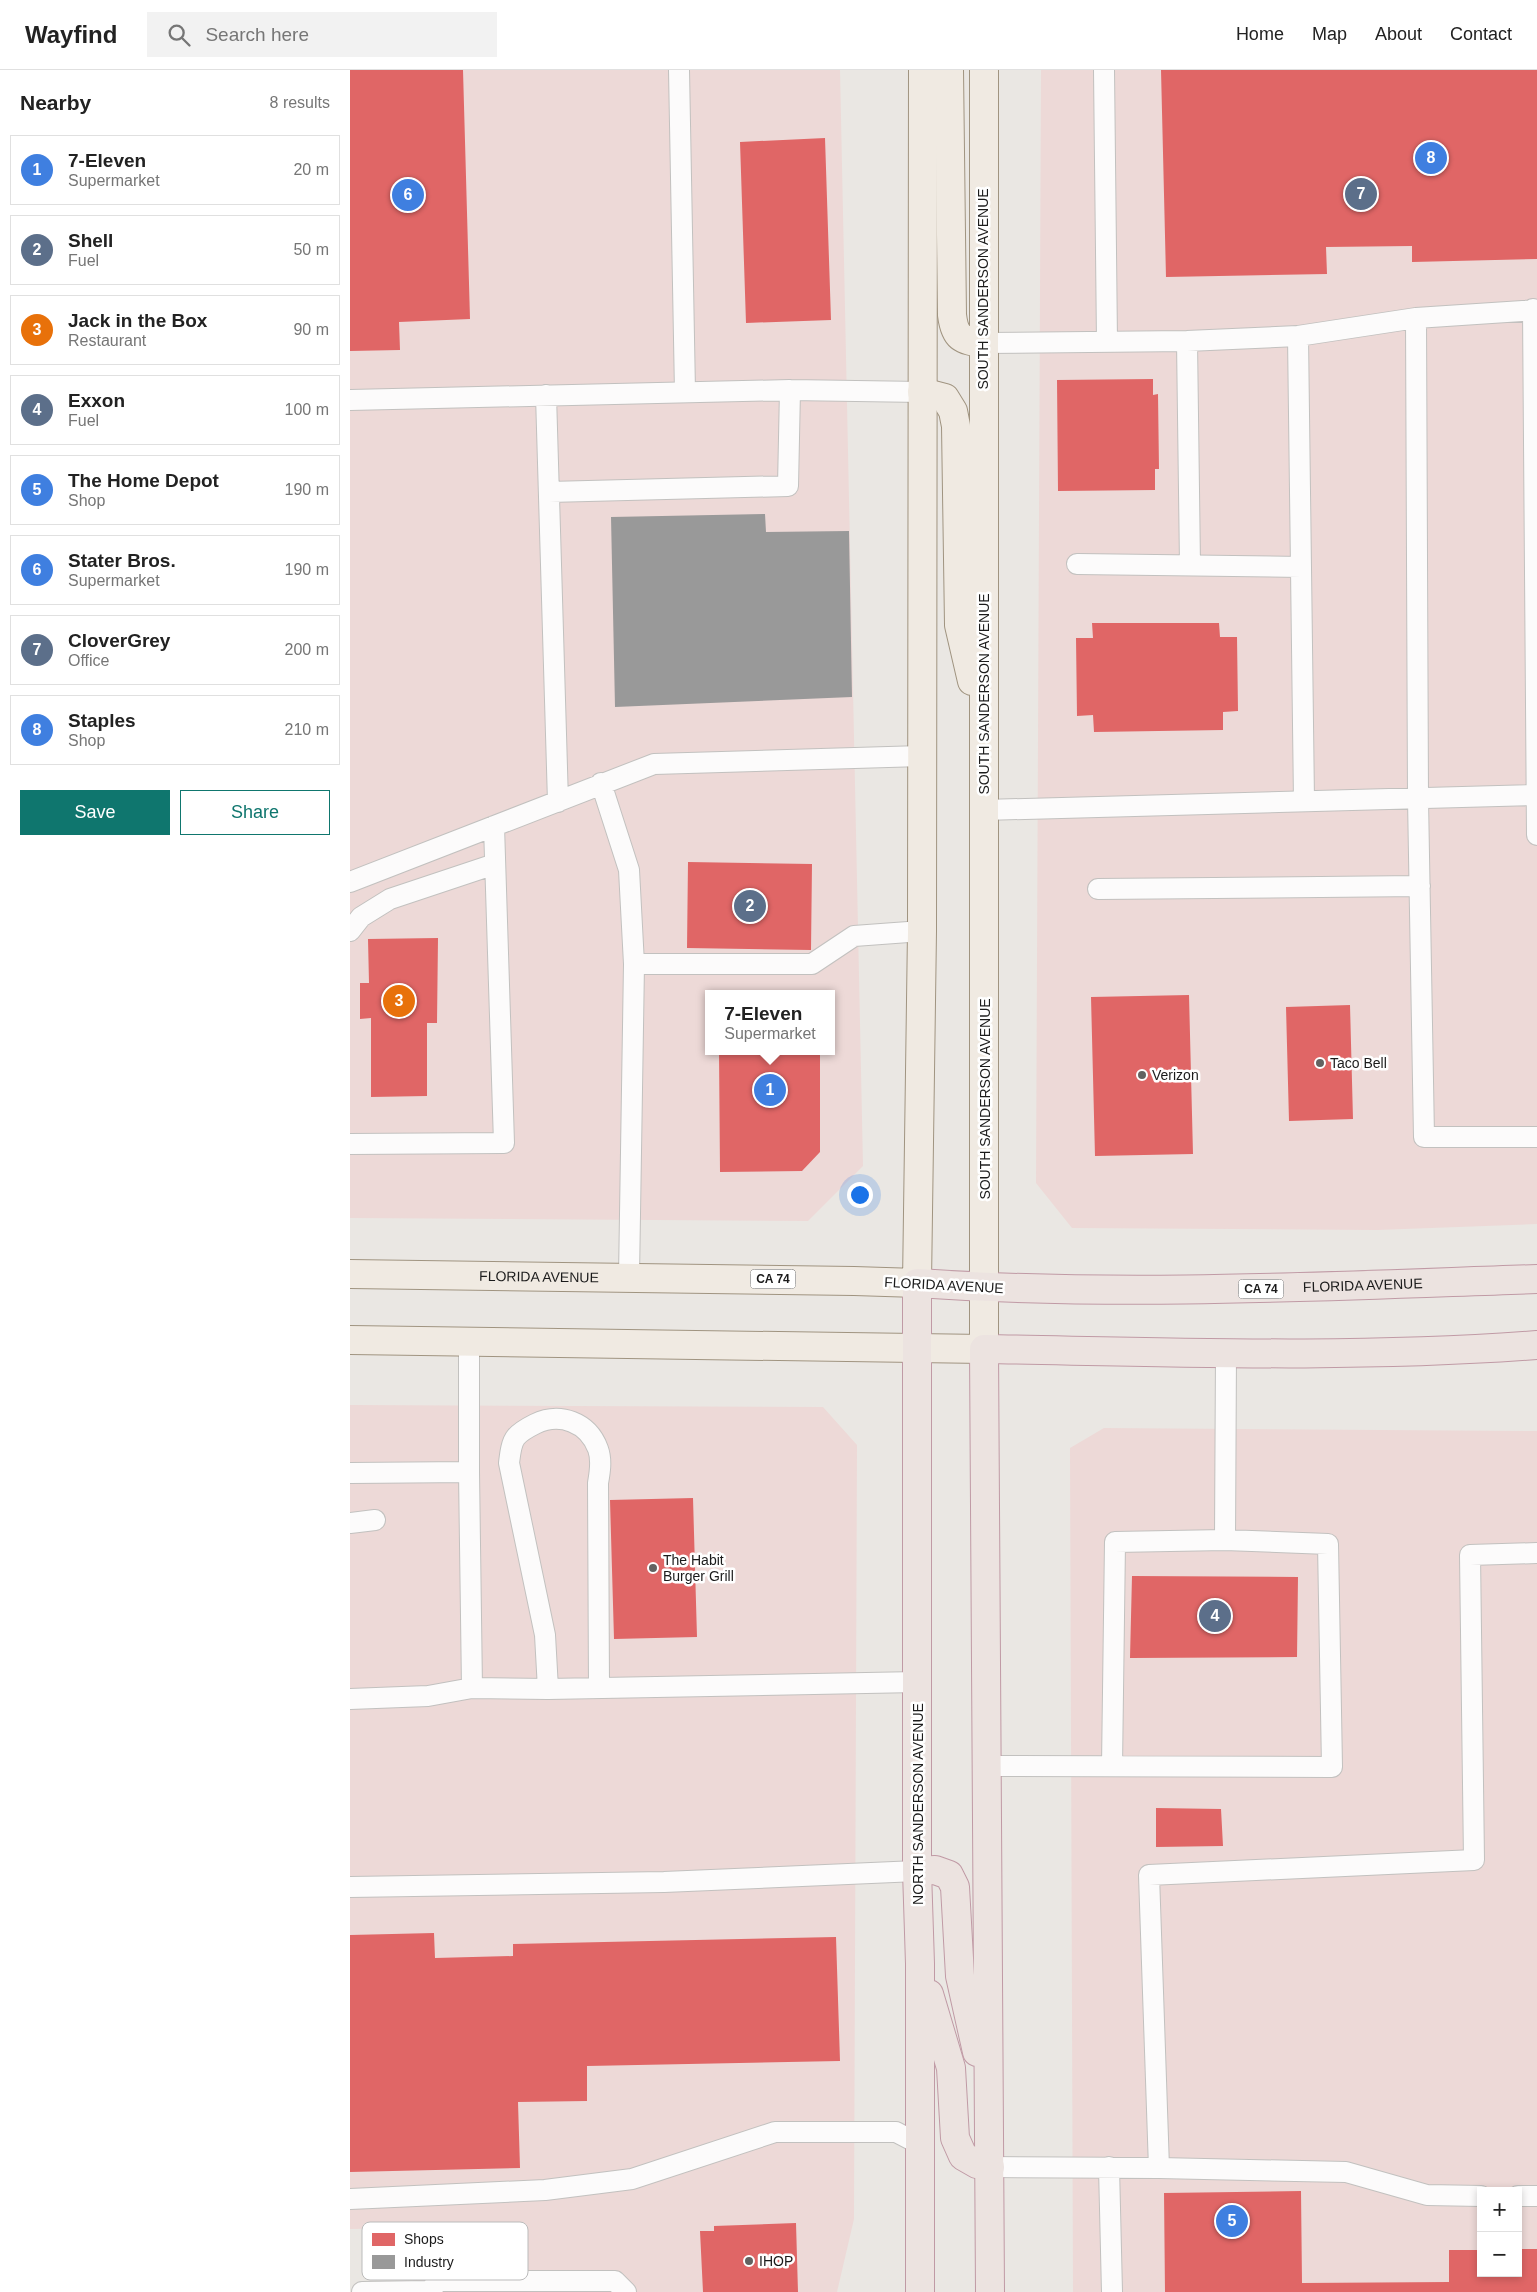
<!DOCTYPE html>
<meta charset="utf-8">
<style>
body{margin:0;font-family:Helvetica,sans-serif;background:#f2f2f2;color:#222}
.controls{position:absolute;right:15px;bottom:15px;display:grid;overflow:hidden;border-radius:0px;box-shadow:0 2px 8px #0003}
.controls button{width:45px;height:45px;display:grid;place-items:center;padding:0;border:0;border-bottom:1px solid #e0e0e0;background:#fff;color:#222;font:25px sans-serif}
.you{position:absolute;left:509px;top:1124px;width:18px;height:18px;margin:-12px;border:4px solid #fff;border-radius:50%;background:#1a73e8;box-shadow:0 0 0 8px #1a73e833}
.badge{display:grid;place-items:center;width:32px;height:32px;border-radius:50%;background:#0f766e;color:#fff;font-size:16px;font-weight:700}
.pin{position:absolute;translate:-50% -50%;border:2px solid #fff;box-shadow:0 1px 5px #0006}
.popup{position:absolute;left:355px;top:920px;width:130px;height:65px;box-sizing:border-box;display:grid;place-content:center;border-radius:0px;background:#fff;filter:drop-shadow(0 1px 4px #0005);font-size:16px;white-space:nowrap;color:#767676}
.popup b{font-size:19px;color:#222}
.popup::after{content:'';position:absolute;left:50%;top:100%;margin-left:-10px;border:10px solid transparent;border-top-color:#fff}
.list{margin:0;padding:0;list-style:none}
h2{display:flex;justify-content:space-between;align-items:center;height:65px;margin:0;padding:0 20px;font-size:21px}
h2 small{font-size:16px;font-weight:400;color:#767676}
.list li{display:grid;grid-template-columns:32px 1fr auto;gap:15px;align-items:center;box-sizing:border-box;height:70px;margin:0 10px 10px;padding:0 10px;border:1px solid #e0e0e0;border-radius:0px}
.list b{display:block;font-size:19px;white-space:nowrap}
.list p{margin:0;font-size:16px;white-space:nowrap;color:#767676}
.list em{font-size:16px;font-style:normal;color:#767676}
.actions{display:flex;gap:10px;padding:15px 20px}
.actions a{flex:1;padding:11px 0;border:1px solid #0f766e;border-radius:0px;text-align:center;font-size:18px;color:#0f766e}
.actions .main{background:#0f766e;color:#fff}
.icon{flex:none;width:28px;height:28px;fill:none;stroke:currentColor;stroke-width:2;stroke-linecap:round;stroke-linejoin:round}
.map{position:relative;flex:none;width:1187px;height:2222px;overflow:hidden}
header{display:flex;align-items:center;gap:30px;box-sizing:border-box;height:70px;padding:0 25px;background:#fff;border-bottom:1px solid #e0e0e0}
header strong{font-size:24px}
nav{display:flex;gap:28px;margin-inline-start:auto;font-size:18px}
.search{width:350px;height:45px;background:#f2f2f2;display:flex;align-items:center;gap:12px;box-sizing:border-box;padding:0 18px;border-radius:0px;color:#767676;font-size:19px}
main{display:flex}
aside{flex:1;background:#fff}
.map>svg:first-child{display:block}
.commercial{fill:#edd9d7;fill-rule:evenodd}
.shops{fill:#e06666}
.industry{fill:#999}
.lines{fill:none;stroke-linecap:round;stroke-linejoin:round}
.service-casing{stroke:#c2c1bf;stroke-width:22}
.primary-casing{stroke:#a09480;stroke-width:30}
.trunk-casing{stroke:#c09aa5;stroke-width:30}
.service{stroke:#fcfbfb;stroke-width:20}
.primary{stroke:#f0eae2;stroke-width:28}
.trunk{stroke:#ece3e0;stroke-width:28}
.poi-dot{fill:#636261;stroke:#fff;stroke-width:2}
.labels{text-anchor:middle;stroke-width:5;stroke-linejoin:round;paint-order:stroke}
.shield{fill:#fff;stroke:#5f5f5f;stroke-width:1}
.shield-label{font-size:12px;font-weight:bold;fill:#1b1b1b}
.street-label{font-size:14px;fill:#1b1b1b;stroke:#fff}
.poi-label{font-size:14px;fill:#1b1b1b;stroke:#fff;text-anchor:start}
.key{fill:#fff;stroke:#bbb;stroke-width:1}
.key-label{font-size:14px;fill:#1b1b1b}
</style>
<header>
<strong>Wayfind</strong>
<div class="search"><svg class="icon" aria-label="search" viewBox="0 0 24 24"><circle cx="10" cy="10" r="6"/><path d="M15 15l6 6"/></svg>Search here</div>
<nav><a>Home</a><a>Map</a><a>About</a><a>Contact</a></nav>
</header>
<main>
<aside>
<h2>Nearby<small>8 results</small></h2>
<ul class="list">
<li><span class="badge" style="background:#3f7fe0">1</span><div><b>7-Eleven</b><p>Supermarket</p></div><em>20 m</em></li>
<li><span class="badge" style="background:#5c6f8a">2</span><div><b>Shell</b><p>Fuel</p></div><em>50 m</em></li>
<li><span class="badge" style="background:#e8710a">3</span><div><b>Jack in the Box</b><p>Restaurant</p></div><em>90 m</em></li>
<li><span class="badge" style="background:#5c6f8a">4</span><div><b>Exxon</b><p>Fuel</p></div><em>100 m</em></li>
<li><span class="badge" style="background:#3f7fe0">5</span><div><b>The Home Depot</b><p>Shop</p></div><em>190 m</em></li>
<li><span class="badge" style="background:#3f7fe0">6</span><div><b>Stater Bros.</b><p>Supermarket</p></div><em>190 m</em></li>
<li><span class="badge" style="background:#5c6f8a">7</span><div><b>CloverGrey</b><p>Office</p></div><em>200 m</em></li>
<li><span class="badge" style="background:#3f7fe0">8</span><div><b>Staples</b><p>Shop</p></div><em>210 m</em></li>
</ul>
<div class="actions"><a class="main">Save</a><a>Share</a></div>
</aside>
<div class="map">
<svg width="1187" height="2222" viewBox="0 0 1187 2222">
<rect width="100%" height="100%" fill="#eae7e3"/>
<!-- commercial -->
<path class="commercial" d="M0,0H490L513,1096L458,1151L0,1148ZM359,924H481V981H359Z
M691,0H1187V1154L1027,1160L722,1158L686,1113Z
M0,1335L473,1337L507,1375L504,2149L487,2222H63V2158L0,2159Z
M754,1358L1187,1361V2222H723L720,1378ZM1131,2121H1168V2203H1131Z"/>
<!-- shops -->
<path class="shops" d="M0,0H113L120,249L49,252L50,280L0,281Z
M811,0H1187V189L1062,192V176L976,177L977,204L816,207Z
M475,68L481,250L396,253L390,72Z
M803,309V325L808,324L809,399H805V420L708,421L707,310Z
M742,553H869L870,567H887L888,641L873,642V660L744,662L743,645L727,646L726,568H743Z
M338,792L462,794L461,880L337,878Z
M88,868L87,953H77V1026L21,1027V948L10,949V913H19L18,869Z
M839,925L843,1084L745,1086L741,927Z
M1000,935L1003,1049L939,1051L936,937Z
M369,981H470V1082L452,1101L370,1102Z
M343,1428L347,1567L264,1569L260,1430Z
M782,1506L948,1507L947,1587L780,1588Z
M806,1738L871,1739L873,1776L806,1777Z
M84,1863L85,1888L163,1886V1874L486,1867L490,1991L237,1996V2031L168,2032L170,2098L0,2102V1865Z
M951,2121L952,2213L1099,2212V2180H1131V2203H1168V2179H1187V2222H815L814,2123Z
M446,2153L448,2222H353L350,2161H364V2156Z"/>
<!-- industry -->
<path class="industry" d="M415,444L416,462L499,461L502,627L265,637L261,447Z"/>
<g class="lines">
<!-- service casing -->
<g class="service-casing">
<path id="service" d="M329,0L335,322
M754,0L757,272
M1183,239L1187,765
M1066,248L1068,729L1074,1067H1187
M948,266L954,731
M837,271L840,495
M633,273L837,271L948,266L1066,248L1187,240
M196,325L208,732
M0,330L440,320L572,322
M199,422L438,416L440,320
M727,494L951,497
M251,713L279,800L284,894
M634,740L1187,725
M0,812L304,694L572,686
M748,819L1070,816
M0,861L11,847L40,829L145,794
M0,1074L154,1073L144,756
M279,1207L284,894H462L504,866L572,861
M119,1270V1402L122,1618
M0,1403L119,1402
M0,1453L25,1450
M198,1619L195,1565L159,1393C160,1385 161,1373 166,1367C171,1361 179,1357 185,1354C210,1342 238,1352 248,1379C252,1390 250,1402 248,1413L249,1618
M0,1629L78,1626L122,1618L198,1619L568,1612
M636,1696L982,1697L978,1474L875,1470L876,1283
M762,1696L765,1472L875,1470
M0,1817L314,1812L567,1801
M640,2097L809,2098
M759,2097L762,2222
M1131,2126L1077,2125L996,2102L809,2098L799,1805L1124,1790L1120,1485L1187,1483
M1168,2126H1187
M0,2129L195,2120L282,2109L425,2062H546L571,2075
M12,2222L78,2221
M78,2222L89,2211H265L276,2222"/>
</g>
<!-- primary casing -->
<g class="primary-casing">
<g id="primary">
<path d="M599,0L602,245C605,268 611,270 633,273"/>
<path d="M572,322L595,328L603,341L606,356L609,555L622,611"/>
<path id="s1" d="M0,1204L504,1211L567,1213L572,861L573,0"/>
<path d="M0,1270L634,1279V0"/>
</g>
</g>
<!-- trunk casing -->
<g class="trunk-casing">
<g id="trunk">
<path d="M567,1801L585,1800L599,1805L605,1817L610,1906L627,1982"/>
<path d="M579,1924L601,1998L605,2068L613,2086L627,2094L640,2097"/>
<path id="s2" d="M570,2222V1894L567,1801V1213C774,1227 981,1216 1187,1209"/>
<path d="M640,2222L634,1279C818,1282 1003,1289 1187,1275"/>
</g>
</g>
<!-- service -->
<use href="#service" class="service"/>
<!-- primary -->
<use href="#primary" class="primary"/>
<!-- trunk -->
<use href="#trunk" class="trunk"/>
</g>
<!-- markers -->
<g class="poi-dot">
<circle cx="970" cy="993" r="5"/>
<circle cx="792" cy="1005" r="5"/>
<circle cx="303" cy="1498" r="5"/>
<circle cx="399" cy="2191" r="5"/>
</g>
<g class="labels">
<!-- shield labels -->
<g class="shield">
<rect x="400.5" y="1199.5" width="45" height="19" rx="4"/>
<rect x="888.5" y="1209.5" width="45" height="19" rx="4"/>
</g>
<g class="shield-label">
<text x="423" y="1213">CA 74</text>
<text x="911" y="1223">CA 74</text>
</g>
<!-- street labels -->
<g class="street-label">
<text transform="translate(633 219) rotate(-90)" y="5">SOUTH SANDERSON AVENUE</text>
<text transform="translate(634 624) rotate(-90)" y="5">SOUTH SANDERSON AVENUE</text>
<text transform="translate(635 1029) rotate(-90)" y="5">SOUTH SANDERSON AVENUE</text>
<text dy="5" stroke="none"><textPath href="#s1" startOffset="189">FLORIDA AVENUE</textPath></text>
<text transform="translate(594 1215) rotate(3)" y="5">FLORIDA AVENUE</text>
<text dy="5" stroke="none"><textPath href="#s2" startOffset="1455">FLORIDA AVENUE</textPath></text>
<text transform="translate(568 1734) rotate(-90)" y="5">NORTH SANDERSON AVENUE</text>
</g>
<!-- poi labels -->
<g class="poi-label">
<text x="980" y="998">Taco Bell</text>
<text x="802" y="1010">Verizon</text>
<text x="313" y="1495">The Habit<tspan x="313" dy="16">Burger Grill</tspan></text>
<text x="409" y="2196">IHOP</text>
</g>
</g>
<!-- legend -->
<rect x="12" y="2152" width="166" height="58" rx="8" class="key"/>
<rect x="22" y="2163" width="23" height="13" fill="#e06666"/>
<rect x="22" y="2185" width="23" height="14" fill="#999"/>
<g class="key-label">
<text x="54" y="2174">Shops</text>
<text x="54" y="2197">Industry</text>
</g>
</svg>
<div class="controls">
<button>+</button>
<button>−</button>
</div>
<div class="you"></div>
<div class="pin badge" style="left:420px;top:1020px;background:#3f7fe0">1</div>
<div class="popup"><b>7-Eleven</b>Supermarket</div>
<div class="pin badge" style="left:400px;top:836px;background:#5c6f8a">2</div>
<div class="pin badge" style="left:49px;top:931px;background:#e8710a">3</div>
<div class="pin badge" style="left:865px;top:1546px;background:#5c6f8a">4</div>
<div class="pin badge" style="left:882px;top:2151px;background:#3f7fe0">5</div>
<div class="pin badge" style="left:58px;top:125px;background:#3f7fe0">6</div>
<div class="pin badge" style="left:1011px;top:124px;background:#5c6f8a">7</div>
<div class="pin badge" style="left:1081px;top:88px;background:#3f7fe0">8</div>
</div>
</main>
